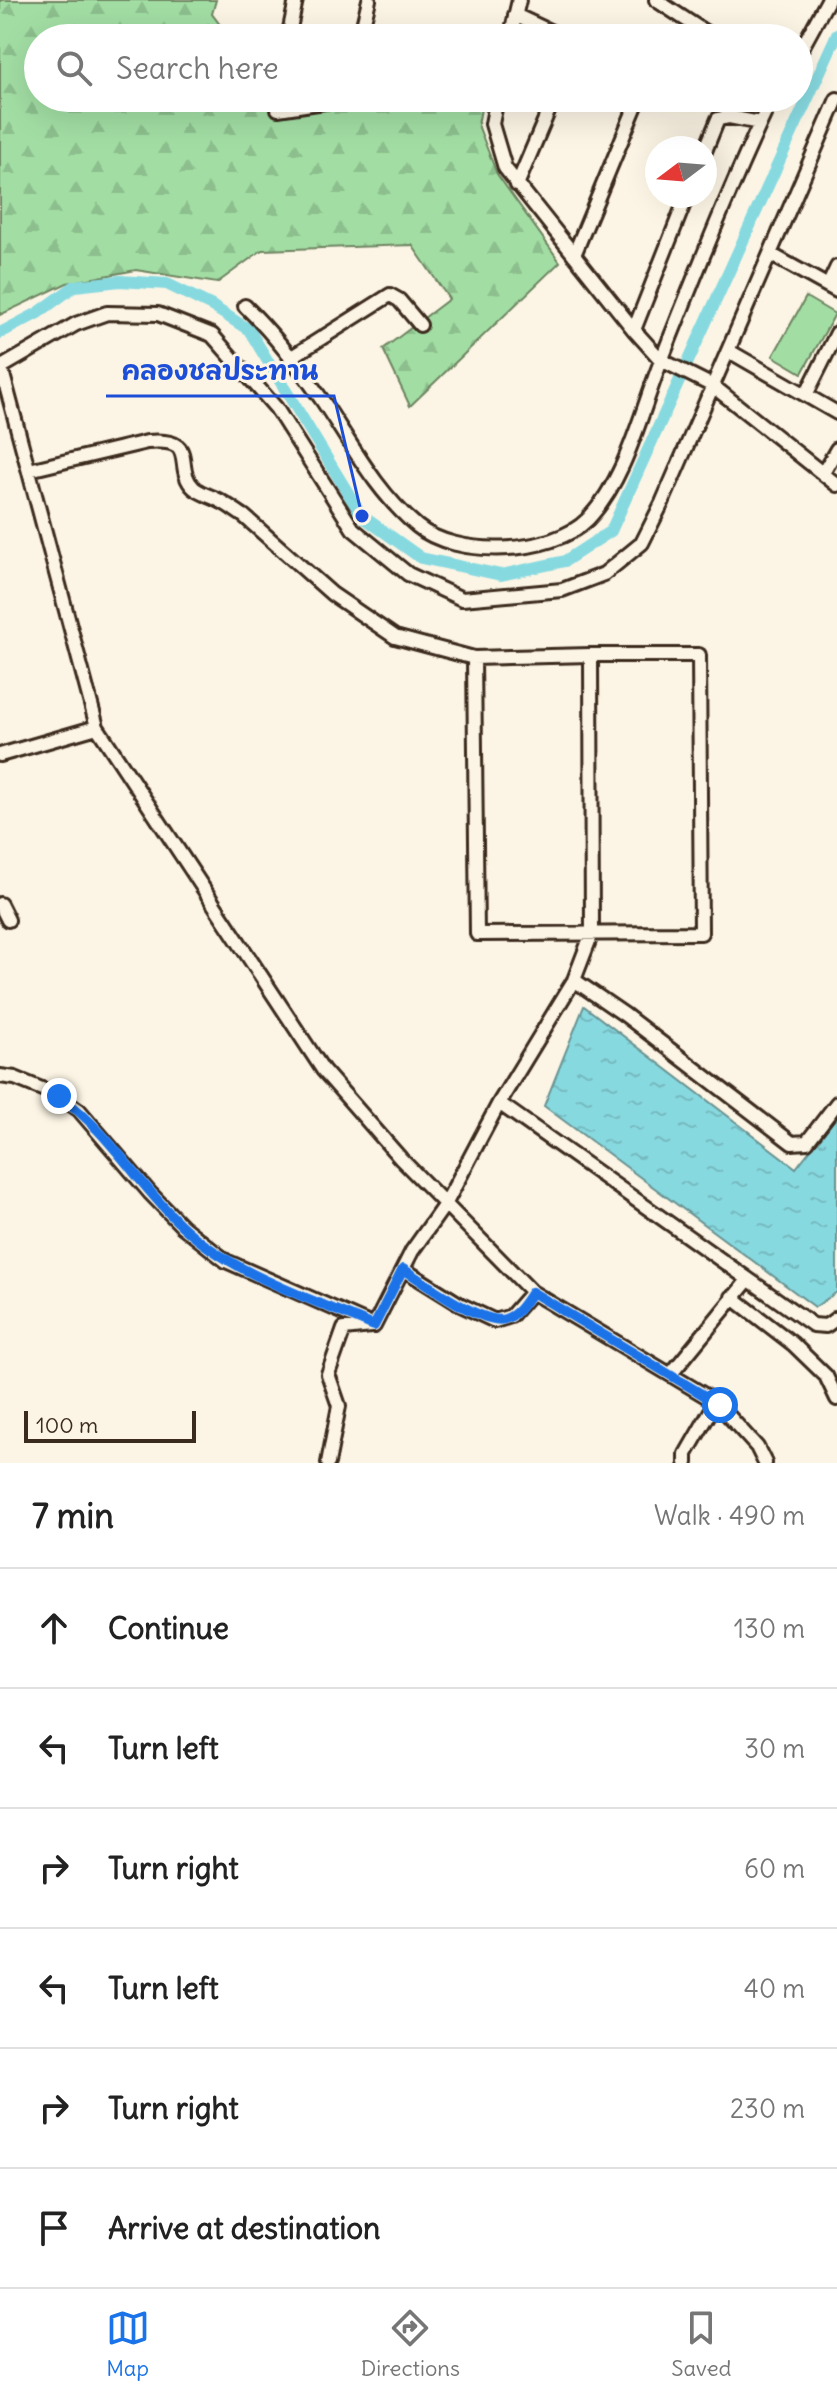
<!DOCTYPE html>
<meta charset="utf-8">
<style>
body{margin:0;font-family:Delius,"Playpen Sans Thai",sans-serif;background:#f6f6f6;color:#222}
.compass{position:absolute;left:645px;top:136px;width:72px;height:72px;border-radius:50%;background:#fff;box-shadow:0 8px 32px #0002;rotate:254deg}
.scale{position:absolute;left:24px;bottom:20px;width:172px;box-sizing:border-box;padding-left:8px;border:4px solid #3b2a1e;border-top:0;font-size:22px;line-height:28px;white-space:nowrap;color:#3b2a1e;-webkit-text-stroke:6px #fcf5e5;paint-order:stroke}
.stop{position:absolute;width:24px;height:24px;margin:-18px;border:6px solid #1a73e8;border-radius:50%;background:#fff}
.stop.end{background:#1a73e8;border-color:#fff;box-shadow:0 2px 8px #0008}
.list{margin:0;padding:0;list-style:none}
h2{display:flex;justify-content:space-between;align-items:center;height:104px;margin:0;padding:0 32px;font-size:34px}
h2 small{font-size:26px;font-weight:400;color:#767676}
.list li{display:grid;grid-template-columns:52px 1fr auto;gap:24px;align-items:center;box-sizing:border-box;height:120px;padding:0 32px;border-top:2px solid #e0e0e0}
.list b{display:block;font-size:30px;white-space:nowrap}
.list em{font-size:26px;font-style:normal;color:#767676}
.icon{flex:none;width:44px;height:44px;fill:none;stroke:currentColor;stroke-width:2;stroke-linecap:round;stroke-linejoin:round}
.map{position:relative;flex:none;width:837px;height:1463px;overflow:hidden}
.search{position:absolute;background:#fff;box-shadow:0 8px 32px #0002;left:24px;right:24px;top:24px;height:88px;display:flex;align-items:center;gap:20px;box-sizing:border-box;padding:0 28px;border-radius:44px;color:#767676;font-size:30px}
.sheet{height:824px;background:#fff}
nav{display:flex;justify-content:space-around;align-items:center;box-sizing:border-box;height:112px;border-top:2px solid #e0e0e0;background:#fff;font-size:22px;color:#767676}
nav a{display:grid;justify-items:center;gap:4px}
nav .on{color:#1a73e8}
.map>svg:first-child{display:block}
.forest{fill:url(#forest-firs);stroke:#6e8461;stroke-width:2}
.pitch{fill:#a2dea4;stroke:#6e8461;stroke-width:2}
.water{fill:url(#water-ripples);stroke:#699392;stroke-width:2}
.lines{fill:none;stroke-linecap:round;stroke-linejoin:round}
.canal{stroke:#87d9e0;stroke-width:12}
.minor-casing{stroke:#3b2a1e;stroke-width:18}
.minor{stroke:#fcf5e5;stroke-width:12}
.route{stroke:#1a73e8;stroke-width:10}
.leader{fill:none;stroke:#1d4ed8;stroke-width:3}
.callout-dot{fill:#1d4ed8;stroke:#fcf5e5;stroke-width:3}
.callout-label{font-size:26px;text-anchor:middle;font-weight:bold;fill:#1d4ed8;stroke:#fcf5e5;stroke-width:6;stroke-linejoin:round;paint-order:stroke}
</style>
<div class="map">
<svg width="837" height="1463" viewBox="0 0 837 1463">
<defs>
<pattern id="forest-firs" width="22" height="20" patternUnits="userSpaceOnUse" patternTransform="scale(2)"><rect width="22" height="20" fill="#a2dea4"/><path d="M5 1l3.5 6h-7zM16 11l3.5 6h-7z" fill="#8cbf8d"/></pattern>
<pattern id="water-ripples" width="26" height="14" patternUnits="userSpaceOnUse" patternTransform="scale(2)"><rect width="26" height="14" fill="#87d9e0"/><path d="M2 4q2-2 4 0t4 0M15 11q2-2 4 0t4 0" fill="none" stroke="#75bac0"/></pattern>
</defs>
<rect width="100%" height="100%" fill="#fcf5e5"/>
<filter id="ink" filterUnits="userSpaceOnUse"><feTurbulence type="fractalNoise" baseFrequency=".0125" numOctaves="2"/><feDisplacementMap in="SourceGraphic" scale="16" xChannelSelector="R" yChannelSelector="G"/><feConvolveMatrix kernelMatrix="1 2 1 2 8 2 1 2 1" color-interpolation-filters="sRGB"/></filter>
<g filter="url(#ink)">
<!-- forest -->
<path class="forest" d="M0,0H216L212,14L230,38H38V98H483L478,125L497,174L560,262L410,406L383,349L449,299L412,245L262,250L217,283L136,270L67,283L0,315Z"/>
<!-- pitch -->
<path class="pitch" d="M806,297L835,314L802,373L773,356Z"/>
<!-- water -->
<path class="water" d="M584,1006L796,1168L837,1116V1292L815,1307L544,1106Z"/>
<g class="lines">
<!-- canal -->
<path class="canal" d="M0,333L38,313L75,286L120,281L167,284L212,306L249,330L362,516L421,558L501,575L565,561L611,531L837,34"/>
<!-- minor casing -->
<g class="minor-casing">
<path id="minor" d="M656,0L714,38
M515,15L564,38
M288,38L296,0
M360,38L369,0
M510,38L519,0
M799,53L828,0
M277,98L278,109L351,98
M497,98L492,124L505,168L634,330L661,360L713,386L837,485
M705,151L718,119L729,117L760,123
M517,185L554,98
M770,254L837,291
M574,255L639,98
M828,286L837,267
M245,306C274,334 300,368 322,400C351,443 376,492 417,526C455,558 552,556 588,519C626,479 641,412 661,361C696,273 731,184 772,98
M634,330L687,196
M729,351L837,413
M290,358L390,295L399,300L420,325
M1,367L97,727L323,1070L401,1159L532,1292L716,1402L757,1447L765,1463
M0,368L76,324L107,313L158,314L212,335L276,408L353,529L408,574L462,599L562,590L604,574L642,543L662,503L837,99
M806,395L837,333
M29,470L147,442C201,437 172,467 194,488C201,494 214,497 222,502C230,506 237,512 244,516L332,594L395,637L474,658
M823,473L837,449
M591,655H699L701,933L477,934L474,658Z
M0,755L97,727
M0,904L8,920
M574,980L625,1015L792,1143L807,1142L837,1103
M0,1076L15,1078L59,1096L79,1110L150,1193L182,1226L226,1261L374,1326
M499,1103L813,1325L826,1326L837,1318
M403,1269L461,1305L495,1321L511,1316L532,1292
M732,1297L793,1344L826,1376L837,1399
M374,1326L412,1251L446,1203L499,1103L574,980L592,933L591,655
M671,1374L748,1280
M328,1463L339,1406L328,1374L344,1329L371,1326
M686,1463V1454L716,1402"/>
</g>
<!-- minor -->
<use href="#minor" class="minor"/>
</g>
</g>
<g class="lines" filter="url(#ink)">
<!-- route -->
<path class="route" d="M59,1096C107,1129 138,1184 180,1224C233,1275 308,1297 374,1326L403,1269C424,1282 483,1326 505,1319C518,1315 525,1302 532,1292L720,1405"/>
</g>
<!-- callouts -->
<path class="leader" d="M362 516L334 396H106"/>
<circle class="callout-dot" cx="362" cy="516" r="8"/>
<g class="callout-label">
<text x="220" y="380">คลองชลประทาน</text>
</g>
</svg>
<svg class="compass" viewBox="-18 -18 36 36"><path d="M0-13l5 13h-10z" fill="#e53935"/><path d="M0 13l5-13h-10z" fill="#767676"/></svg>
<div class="scale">100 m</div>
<div class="stop" style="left:720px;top:1405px"></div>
<div class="stop end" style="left:59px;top:1096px"></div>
<div class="search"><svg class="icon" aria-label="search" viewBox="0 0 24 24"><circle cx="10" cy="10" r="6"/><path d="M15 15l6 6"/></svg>Search here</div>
</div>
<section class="sheet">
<h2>7 min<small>Walk · 490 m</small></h2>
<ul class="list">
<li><svg class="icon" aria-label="ahead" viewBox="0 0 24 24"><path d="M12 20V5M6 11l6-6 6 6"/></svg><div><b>Continue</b></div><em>130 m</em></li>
<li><svg class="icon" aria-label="left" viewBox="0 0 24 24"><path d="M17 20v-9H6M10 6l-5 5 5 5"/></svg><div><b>Turn left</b></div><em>30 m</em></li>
<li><svg class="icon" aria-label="right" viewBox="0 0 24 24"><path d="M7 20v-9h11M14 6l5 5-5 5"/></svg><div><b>Turn right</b></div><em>60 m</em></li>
<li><svg class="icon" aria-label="left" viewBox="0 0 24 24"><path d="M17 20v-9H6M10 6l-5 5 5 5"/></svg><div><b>Turn left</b></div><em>40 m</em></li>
<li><svg class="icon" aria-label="right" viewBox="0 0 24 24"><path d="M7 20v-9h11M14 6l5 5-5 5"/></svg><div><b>Turn right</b></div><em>230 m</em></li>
<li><svg class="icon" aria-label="arrive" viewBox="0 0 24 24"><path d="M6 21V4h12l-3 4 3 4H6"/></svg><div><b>Arrive at destination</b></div></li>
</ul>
</section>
<nav>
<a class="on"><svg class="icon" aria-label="map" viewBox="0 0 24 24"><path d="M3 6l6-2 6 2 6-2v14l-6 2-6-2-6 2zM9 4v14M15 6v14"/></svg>Map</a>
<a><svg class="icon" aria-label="directions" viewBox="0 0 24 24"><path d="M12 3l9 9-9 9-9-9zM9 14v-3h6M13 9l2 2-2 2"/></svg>Directions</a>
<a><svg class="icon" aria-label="saved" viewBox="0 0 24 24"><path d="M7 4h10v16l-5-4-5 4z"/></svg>Saved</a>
</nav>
